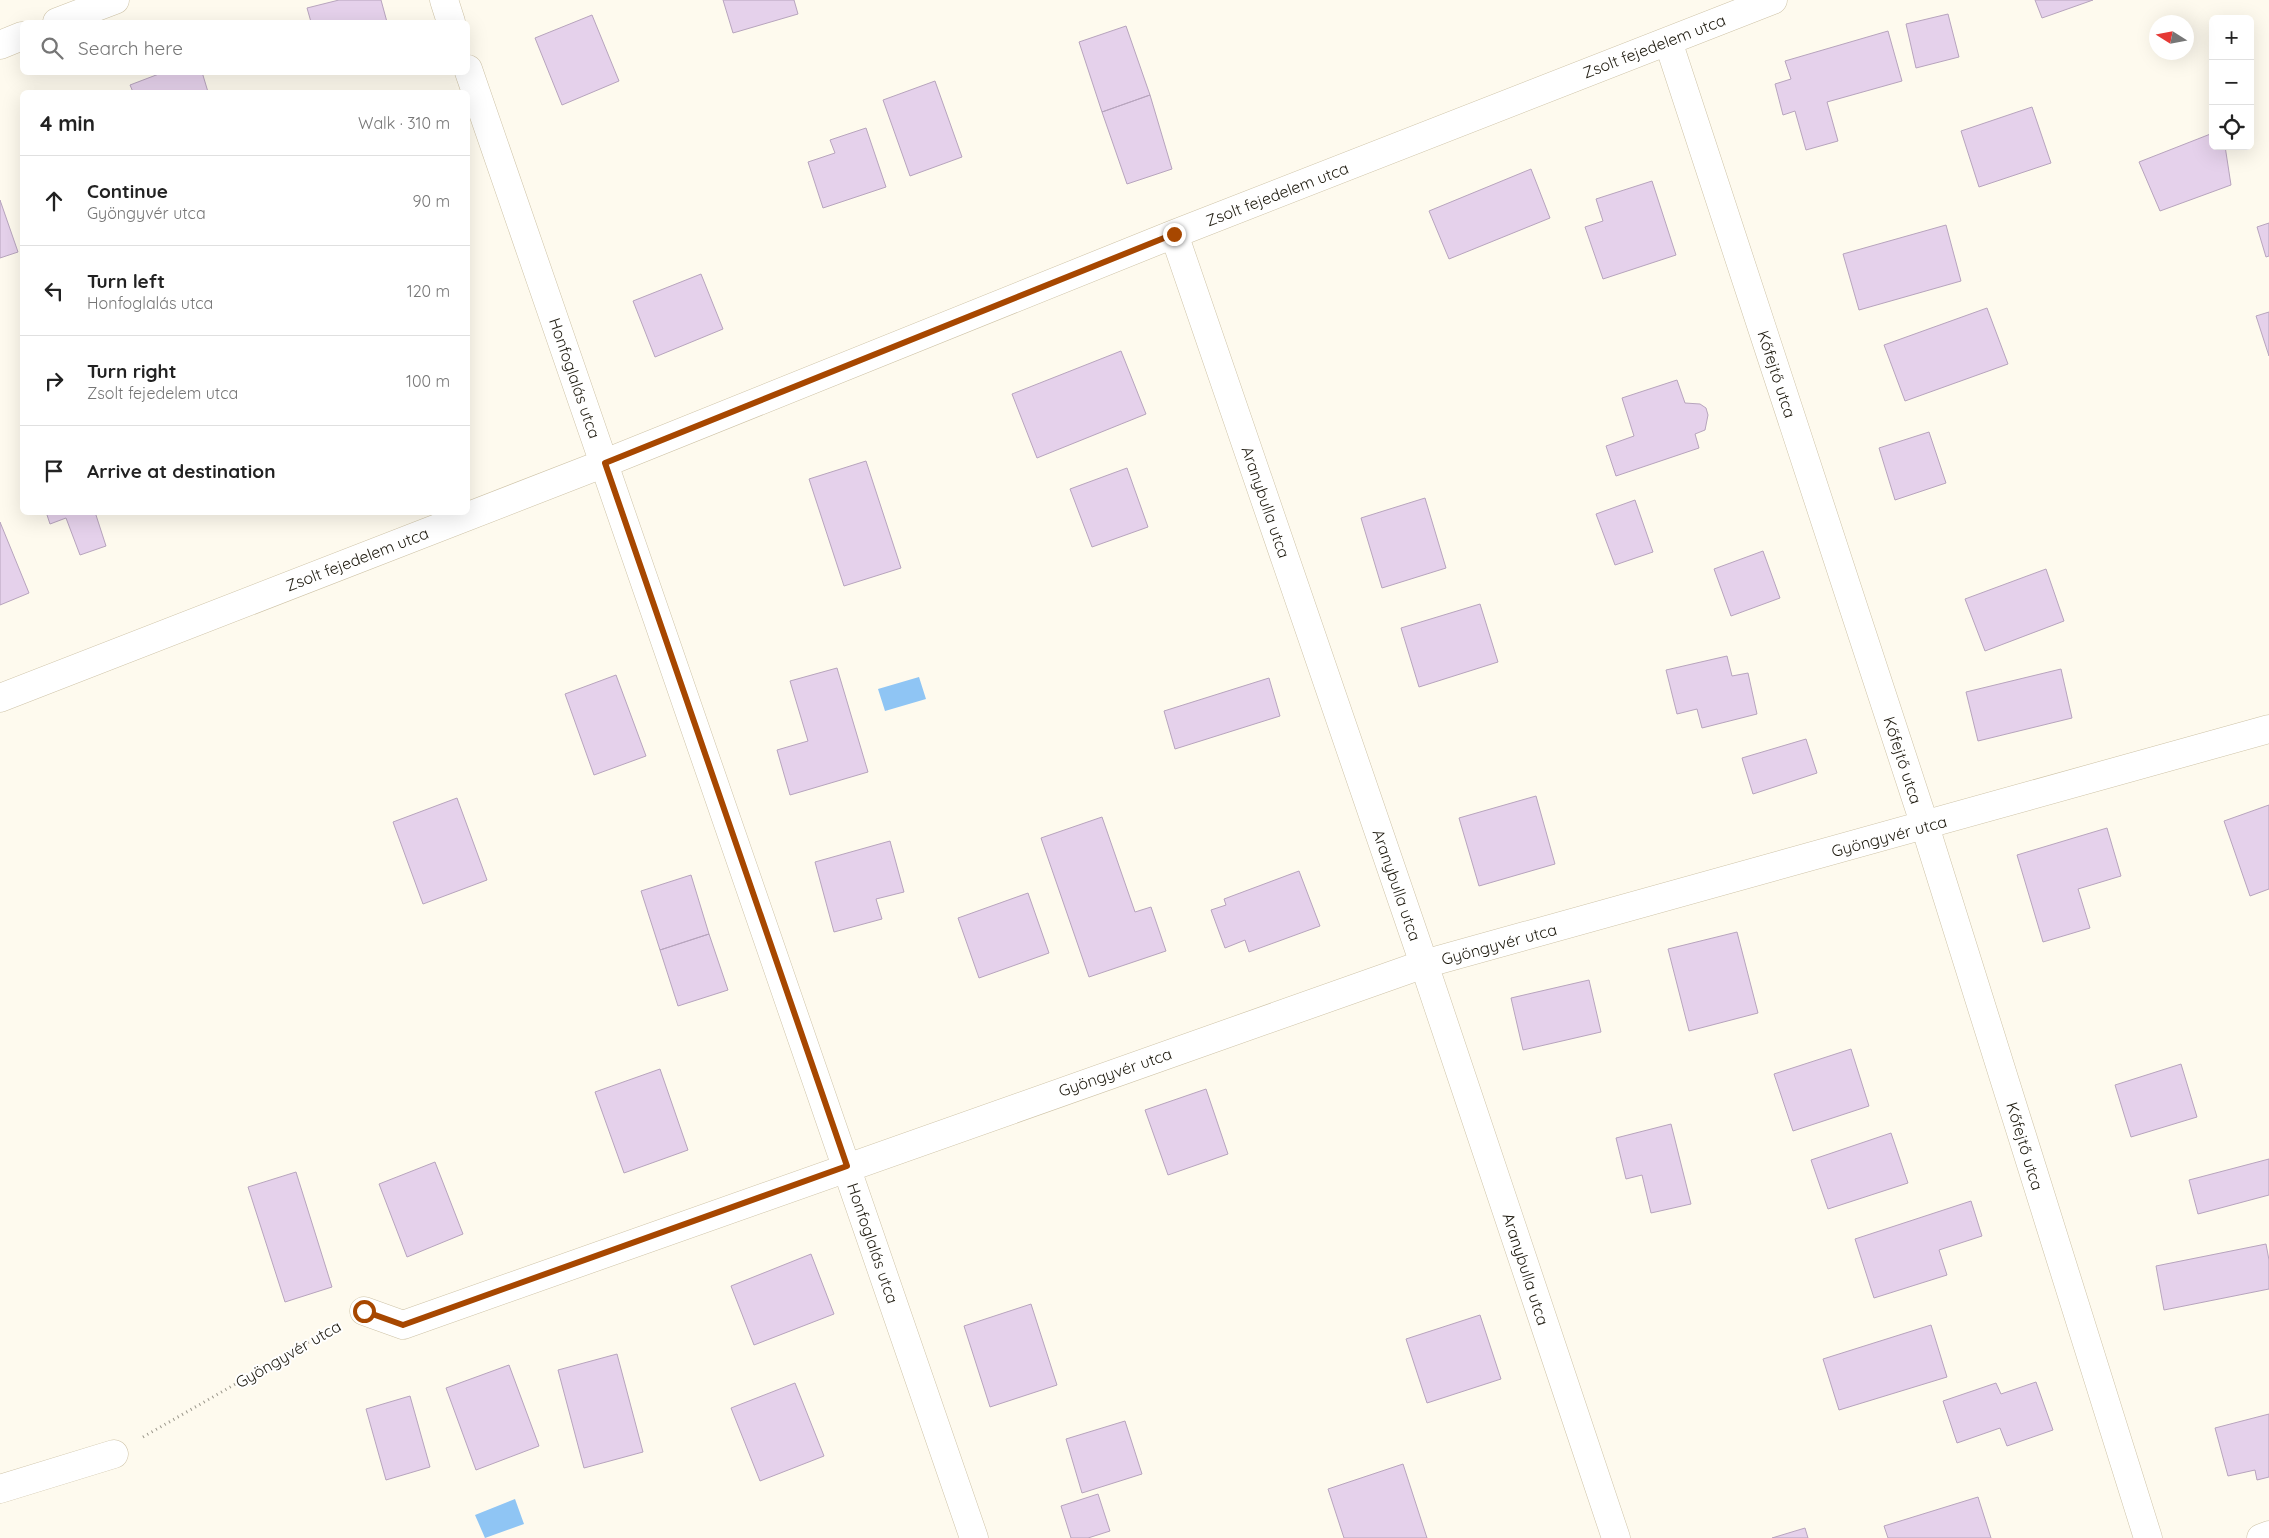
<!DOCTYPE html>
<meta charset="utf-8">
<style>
body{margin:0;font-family:Quicksand,sans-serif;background:#f2f2f2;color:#222}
.controls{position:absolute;right:15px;top:15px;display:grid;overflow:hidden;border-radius:8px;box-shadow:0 5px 20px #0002}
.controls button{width:45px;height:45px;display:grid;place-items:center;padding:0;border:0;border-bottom:1px solid #e0e0e0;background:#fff;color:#222;font:25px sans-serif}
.compass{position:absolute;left:2149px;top:15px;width:45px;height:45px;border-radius:50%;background:#fff;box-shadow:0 5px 20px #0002;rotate:281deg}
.stop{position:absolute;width:15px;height:15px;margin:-11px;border:4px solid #a74700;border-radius:50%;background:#fff}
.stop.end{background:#a74700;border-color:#fff;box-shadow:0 1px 5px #0008}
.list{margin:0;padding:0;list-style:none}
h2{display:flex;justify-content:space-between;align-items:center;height:65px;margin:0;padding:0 20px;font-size:21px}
h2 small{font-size:16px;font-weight:400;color:#767676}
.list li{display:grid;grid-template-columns:32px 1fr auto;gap:15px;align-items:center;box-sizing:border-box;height:90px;padding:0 20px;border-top:1px solid #e0e0e0}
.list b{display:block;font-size:19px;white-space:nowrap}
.list p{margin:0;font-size:16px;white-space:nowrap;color:#767676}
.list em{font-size:16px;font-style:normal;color:#767676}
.icon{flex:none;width:28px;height:28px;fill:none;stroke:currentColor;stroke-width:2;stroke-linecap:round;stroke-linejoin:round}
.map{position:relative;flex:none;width:2269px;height:1538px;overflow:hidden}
.search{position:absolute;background:#fff;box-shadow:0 5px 20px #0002;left:20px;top:20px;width:450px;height:55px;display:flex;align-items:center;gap:12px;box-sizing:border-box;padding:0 18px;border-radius:8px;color:#767676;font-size:19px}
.panel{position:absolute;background:#fff;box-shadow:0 5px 20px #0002;left:20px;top:90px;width:450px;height:425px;border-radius:8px}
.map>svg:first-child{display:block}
.water{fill:#8fc5f4}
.building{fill:#e5d1eb;stroke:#b7a4bd}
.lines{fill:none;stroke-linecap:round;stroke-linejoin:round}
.minor-casing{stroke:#cec3a7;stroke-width:29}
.path{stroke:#9a968a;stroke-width:3;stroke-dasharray:1 4;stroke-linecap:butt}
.minor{stroke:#fff;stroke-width:28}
.route{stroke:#a74700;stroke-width:6}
.labels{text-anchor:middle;stroke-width:4;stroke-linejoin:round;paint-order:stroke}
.street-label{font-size:16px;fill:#1e1a0f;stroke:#fff}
</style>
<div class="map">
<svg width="2269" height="1538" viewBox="0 0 2269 1538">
<rect width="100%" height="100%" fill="#fefaee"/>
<!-- water -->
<path class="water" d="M919,677L926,699L885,711L878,689Z
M515,1499L524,1524L485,1538L475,1515Z"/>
<!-- building -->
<path class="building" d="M339,0H381L387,22H311L307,8Z
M723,0H794L798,14L733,33Z
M2035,0H2093L2042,18Z
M1948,14L1959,57L1916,68L1906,24Z
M592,15L619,81L562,105L535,38Z
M1126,26L1150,95L1102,112L1079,42Z
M1888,31L1902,81L1827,102L1838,141L1806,150L1795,111L1783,115L1775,84L1791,79L1785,61Z
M164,72H202L208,92H133L130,85Z
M935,81L962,157L910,176L883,100Z
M1150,95L1172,169L1127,184L1102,112Z
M2032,107L2051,163L1979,187L1961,131Z
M866,128L886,187L823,208L808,162L835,153L830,140Z
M2213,133V146H2225L2231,185L2160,211L2139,162Z
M1531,169L1550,218L1449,259L1429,211Z
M1652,181L1676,255L1603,279L1585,227L1603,221L1596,199Z
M0,200L18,252L0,258Z
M2269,223V256L2266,257L2257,227Z
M1946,225L1961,281L1859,310L1843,254Z
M701,274L723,329L655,357L633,301Z
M1987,308L2008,364L1905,401L1884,345Z
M2269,312V356L2256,316Z
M1121,351L1146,414L1037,458L1012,394Z
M1677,380L1685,403L1700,404L1706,408L1708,415L1705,430L1695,434L1699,448L1616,476L1606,446L1634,436L1622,398Z
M1929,432L1946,483L1895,500L1879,448Z
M866,461L901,568L844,586L809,479Z
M1127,468L1148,527L1092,547L1070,489Z
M1425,498L1446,568L1382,588L1361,518Z
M1635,500L1653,552L1615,565L1596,514Z
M46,512H95L106,546L80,555L66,518L50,524Z
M0,522L29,593L0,605Z
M1763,551L1780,598L1731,616L1714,569Z
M2046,569L2064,621L1985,651L1965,599Z
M1480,604L1498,662L1419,687L1401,628Z
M1727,656L1732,676L1748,673L1757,714L1702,728L1697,709L1677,714L1666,670Z
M837,668L868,772L790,795L777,750L808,741L790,681Z
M2061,669L2072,718L1978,741L1966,692Z
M616,675L646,756L594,775L565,694Z
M1269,678L1280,716L1175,749L1164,711Z
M1806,739L1817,773L1753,794L1742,758Z
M1536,796L1555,864L1479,886L1459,818Z
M457,798L487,880L423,904L393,822Z
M2269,805V889L2250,896L2224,821Z
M1102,817L1135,912L1151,907L1166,951L1089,977L1041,838Z
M2107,828L2121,876L2078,889L2090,928L2043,942L2017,855Z
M890,841L904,892L876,899L882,919L834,932L815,862Z
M1299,871L1320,926L1249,952L1245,940L1225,948L1211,910L1226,905L1224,899Z
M691,875L709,934L660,950L641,891Z
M1028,893L1049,953L979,978L958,918Z
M1737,932L1758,1013L1689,1031L1668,949Z
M709,934L728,990L678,1006L660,950Z
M1589,980L1601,1032L1523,1050L1511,998Z
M1851,1049L1869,1106L1793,1131L1774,1074Z
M2181,1064L2197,1117L2131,1137L2115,1085Z
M660,1069L688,1150L624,1173L595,1092Z
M1206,1089L1228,1154L1168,1175L1145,1110Z
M1671,1124L1691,1204L1651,1213L1642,1175L1626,1179L1616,1138Z
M1891,1133L1908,1183L1828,1209L1811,1160Z
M2269,1159V1195L2198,1214L2189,1180Z
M435,1162L463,1234L407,1257L379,1184Z
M296,1172L332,1287L285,1302L248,1187Z
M1971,1201L1982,1236L1939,1250L1947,1275L1874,1298L1855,1239Z
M2266,1244L2269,1260V1289L2164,1310L2156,1266Z
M811,1254L834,1314L754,1345L731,1286Z
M1031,1304L1057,1385L990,1407L964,1326Z
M1480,1315L1501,1379L1427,1403L1406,1339Z
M1931,1325L1947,1377L1839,1410L1823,1359Z
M617,1354L643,1452L584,1468L558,1370Z
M509,1365L539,1446L476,1470L446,1388Z
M2036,1382L2053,1430L2007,1446L2000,1428L1957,1443L1943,1401L1996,1383L2001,1394Z
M795,1383L824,1456L760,1481L731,1408Z
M410,1396L430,1467L386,1480L366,1409Z
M2269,1414V1477L2257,1480L2255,1470L2228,1476L2215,1428Z
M1125,1421L1142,1474L1082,1493L1066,1439Z
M1403,1464L1427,1538H1344L1328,1489Z
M1098,1494L1110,1531L1088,1538H1071L1061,1506Z
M1978,1497L1991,1538H1888L1884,1526Z
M1805,1528L1808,1538H1772Z"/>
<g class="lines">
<!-- minor casing -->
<g class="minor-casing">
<path id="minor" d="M444,0L451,22
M57,22L115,0
M1668,41L1925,826L2148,1538
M0,45L22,36
M468,69L974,1538
M1174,234L1424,964L1616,1538
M0,698L605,463L1174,234L1773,0
M364,1311L403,1325L1424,964L2269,729
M0,1489L114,1454
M2261,1538L2269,1535"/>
</g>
<!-- path -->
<path class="path" d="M143,1437L335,1327"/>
<!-- minor -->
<use href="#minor" class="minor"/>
</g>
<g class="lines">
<!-- route -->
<path class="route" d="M364,1311L403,1325L847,1166L605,463L1174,234"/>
</g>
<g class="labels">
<!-- street labels -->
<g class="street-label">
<text transform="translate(1654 46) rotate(-21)" y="6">Zsolt fejedelem utca</text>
<text transform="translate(1277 194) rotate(-21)" y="6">Zsolt fejedelem utca</text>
<text transform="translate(1777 374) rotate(72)" y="6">Kőfejtő utca</text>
<text transform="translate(575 378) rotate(71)" y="6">Honfoglalás utca</text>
<text transform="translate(1266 502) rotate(71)" y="6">Aranybulla utca</text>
<text transform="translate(357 559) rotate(-21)" y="6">Zsolt fejedelem utca</text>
<text transform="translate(1903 760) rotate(72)" y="6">Kőfejtő utca</text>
<text transform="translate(1889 836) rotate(-15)" y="6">Gyöngyvér utca</text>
<text transform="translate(1397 885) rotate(71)" y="6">Aranybulla utca</text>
<text transform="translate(1499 944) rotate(-15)" y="6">Gyöngyvér utca</text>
<text transform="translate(1115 1072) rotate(-19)" y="6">Gyöngyvér utca</text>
<text transform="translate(2025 1146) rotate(73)" y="6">Kőfejtő utca</text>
<text transform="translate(873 1243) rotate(71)" y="6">Honfoglalás utca</text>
<text transform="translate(1526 1269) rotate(72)" y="6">Aranybulla utca</text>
<text transform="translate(288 1354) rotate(-30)" y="6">Gyöngyvér utca</text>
</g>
</g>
</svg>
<div class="controls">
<button>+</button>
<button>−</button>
<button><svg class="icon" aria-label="locate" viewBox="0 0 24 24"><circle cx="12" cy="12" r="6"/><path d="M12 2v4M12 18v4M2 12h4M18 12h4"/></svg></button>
</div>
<svg class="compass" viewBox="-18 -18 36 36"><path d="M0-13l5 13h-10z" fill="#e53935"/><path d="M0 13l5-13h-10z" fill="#767676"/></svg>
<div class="stop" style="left:364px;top:1311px"></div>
<div class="stop end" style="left:1174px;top:234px"></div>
<div class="search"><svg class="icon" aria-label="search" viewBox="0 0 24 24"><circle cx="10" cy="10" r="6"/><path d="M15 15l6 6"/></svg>Search here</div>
<section class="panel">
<h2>4 min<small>Walk · 310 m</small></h2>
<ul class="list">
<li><svg class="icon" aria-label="ahead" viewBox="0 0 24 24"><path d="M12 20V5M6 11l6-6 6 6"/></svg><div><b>Continue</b><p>Gyöngyvér utca</p></div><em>90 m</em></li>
<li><svg class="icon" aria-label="left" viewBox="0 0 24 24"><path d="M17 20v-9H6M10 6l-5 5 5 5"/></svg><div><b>Turn left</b><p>Honfoglalás utca</p></div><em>120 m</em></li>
<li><svg class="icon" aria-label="right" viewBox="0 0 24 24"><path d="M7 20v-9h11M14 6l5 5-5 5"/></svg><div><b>Turn right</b><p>Zsolt fejedelem utca</p></div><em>100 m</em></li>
<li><svg class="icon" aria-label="arrive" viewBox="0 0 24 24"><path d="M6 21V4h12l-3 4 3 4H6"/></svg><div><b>Arrive at destination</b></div></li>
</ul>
</section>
</div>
